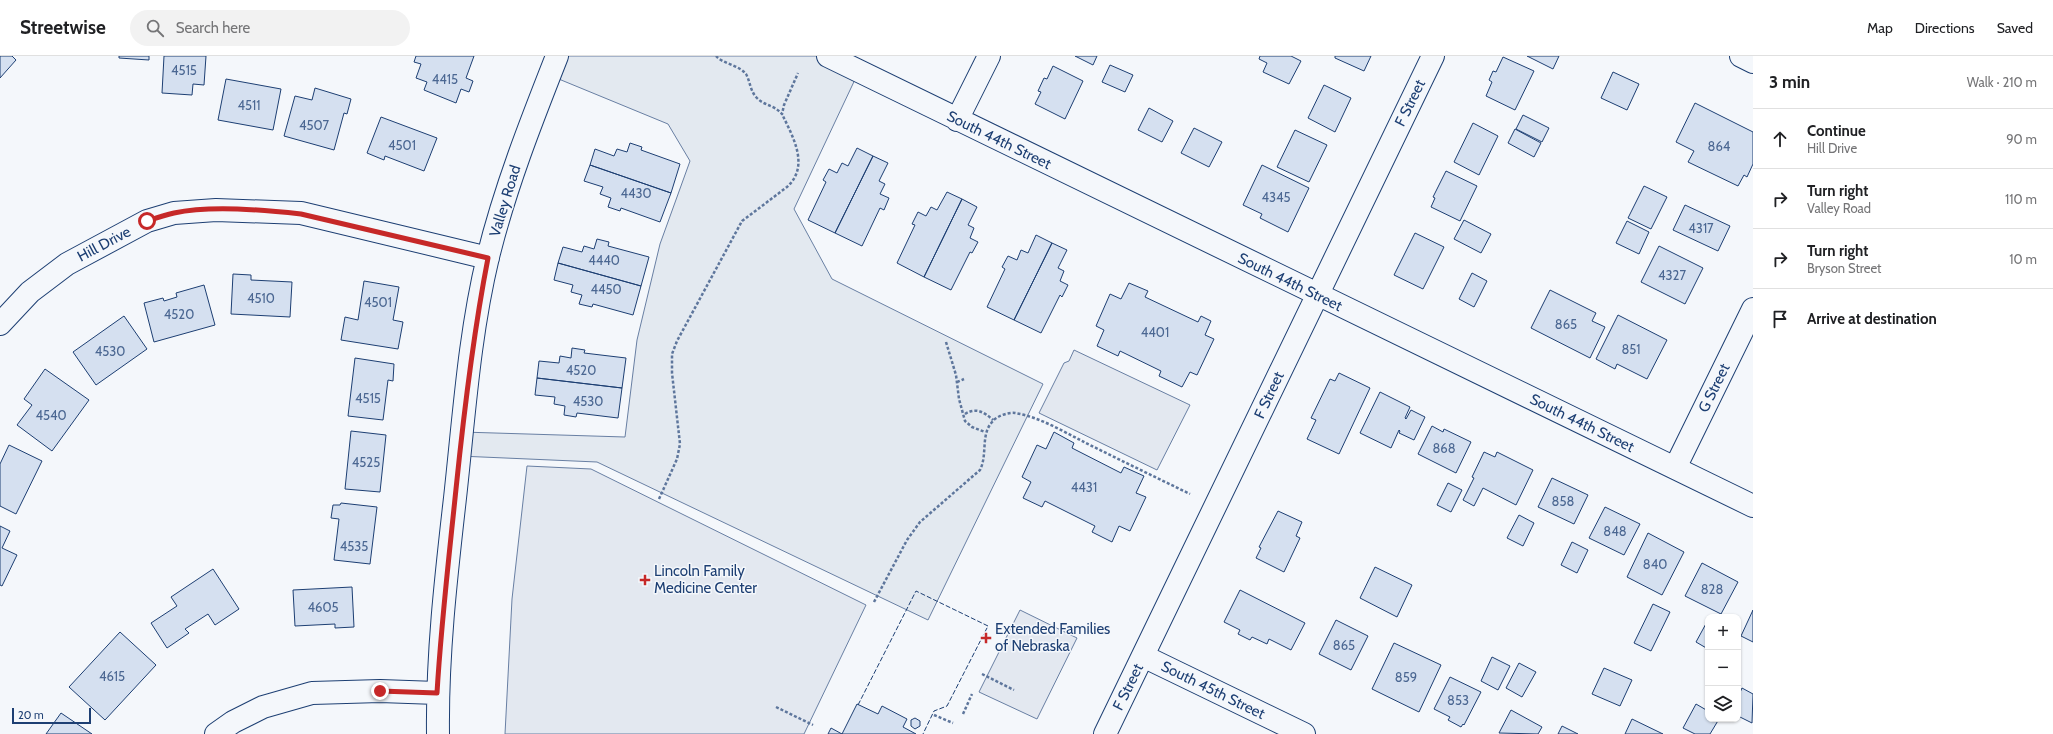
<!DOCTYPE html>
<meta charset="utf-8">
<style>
body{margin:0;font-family:Cabin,sans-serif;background:#f2f2f2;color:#202124}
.controls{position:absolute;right:12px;bottom:12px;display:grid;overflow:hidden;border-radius:8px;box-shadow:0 1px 3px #0004}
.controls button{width:36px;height:36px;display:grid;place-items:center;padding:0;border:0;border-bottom:1px solid #e0e0e0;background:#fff;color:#202124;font:20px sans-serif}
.scale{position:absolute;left:12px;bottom:10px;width:79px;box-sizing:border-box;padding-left:4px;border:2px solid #1d3f73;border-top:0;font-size:11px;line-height:14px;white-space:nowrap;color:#1d3f73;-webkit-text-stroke:3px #f4f7fb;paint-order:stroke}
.stop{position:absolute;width:12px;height:12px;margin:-9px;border:3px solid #c62828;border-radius:50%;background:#fff}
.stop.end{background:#c62828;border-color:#fff;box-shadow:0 1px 4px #0008}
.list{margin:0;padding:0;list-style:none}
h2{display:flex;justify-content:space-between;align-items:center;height:52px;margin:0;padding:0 16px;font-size:17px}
h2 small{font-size:13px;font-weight:400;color:#757577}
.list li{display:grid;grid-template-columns:26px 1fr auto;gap:12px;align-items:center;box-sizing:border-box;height:60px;padding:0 16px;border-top:1px solid #e0e0e0}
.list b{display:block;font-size:15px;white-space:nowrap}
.list p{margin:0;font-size:13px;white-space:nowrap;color:#757577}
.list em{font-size:13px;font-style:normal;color:#757577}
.icon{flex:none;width:22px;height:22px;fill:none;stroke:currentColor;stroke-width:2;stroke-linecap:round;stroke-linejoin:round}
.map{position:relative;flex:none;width:1753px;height:678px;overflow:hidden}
header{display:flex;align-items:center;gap:24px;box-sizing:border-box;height:56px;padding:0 20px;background:#fff;border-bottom:1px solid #e0e0e0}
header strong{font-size:19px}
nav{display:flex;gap:22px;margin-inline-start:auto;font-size:14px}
.search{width:280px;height:36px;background:#f2f2f2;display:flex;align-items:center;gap:10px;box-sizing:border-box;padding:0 14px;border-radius:22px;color:#757577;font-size:15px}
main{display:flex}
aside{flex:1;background:#fff}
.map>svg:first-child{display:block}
.green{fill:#e3e9f0;stroke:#687fa3}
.parking{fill:#e3e8f0;stroke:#687fa3}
.building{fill:#d5e0f0;stroke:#1d3f73}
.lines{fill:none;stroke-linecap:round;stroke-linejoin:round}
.minor-casing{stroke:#1d3f73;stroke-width:24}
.path{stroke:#5e769c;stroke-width:2.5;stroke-dasharray:3 2;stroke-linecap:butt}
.minor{stroke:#f4f7fb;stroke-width:22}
.fence{stroke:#1d3f73;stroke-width:1;stroke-dasharray:5 2;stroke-linecap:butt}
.route{stroke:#c62828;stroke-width:5}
.poi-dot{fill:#c62828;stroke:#f4f7fb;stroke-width:1.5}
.labels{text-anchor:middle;stroke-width:3;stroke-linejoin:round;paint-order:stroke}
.number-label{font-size:13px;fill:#4b6792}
.street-label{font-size:15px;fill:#1d3f73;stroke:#f4f7fb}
.poi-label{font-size:15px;fill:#1d3f73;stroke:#f4f7fb;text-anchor:start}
</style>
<header>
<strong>Streetwise</strong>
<div class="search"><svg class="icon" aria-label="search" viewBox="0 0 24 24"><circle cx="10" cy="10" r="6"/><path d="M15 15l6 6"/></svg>Search here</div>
<nav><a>Map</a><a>Directions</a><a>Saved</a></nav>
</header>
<main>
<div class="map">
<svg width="1753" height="678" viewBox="0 0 1753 678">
<rect width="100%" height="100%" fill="#f4f7fb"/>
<!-- green -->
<path class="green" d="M557,0H828L859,15L794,153L832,223L1043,328L928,564L597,406L459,400L462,376L625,381L637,284L660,188L690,105L668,68L549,19Z"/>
<!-- parking -->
<path class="parking" d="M1074,294L1190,349L1157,414L1039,357L1064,307L1069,305Z
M527,410L591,413L866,549L804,678H505L512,543Z
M1020,554L1077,582L1037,663L979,636Z"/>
<!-- building -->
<path class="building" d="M0,0H12L16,4L0,22Z
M119,0H149V4L119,2Z
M164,0H206L204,29L193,28L192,39L162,37Z
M416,0H474L466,22L473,25L469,36L461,33L456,47L424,34L427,26L416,22L421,8L414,6Z
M1075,0H1097L1093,9Z
M1260,0H1291L1301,5L1289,28L1263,16L1267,7L1259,3Z
M1335,0H1371L1364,15L1335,2Z
M1527,0H1559L1553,13Z
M1503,1L1534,15L1515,54L1486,40L1492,26L1489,24L1493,15L1496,16Z
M1110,9L1133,19L1125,36L1102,26Z
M1053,10L1083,25L1065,63L1035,48L1041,36L1038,35L1044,22L1047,23Z
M1613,16L1639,28L1627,54L1601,42Z
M226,23L281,33L273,74L218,64Z
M1324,29L1351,42L1335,76L1308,62Z
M315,32L351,43L347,58L344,57L334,94L284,80L295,40L312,44Z
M1695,47L1753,76V108L1747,121L1744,119L1738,130L1688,106L1694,95L1676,86Z
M1149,52L1173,65L1162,86L1138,74Z
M1523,59L1549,72L1542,86L1516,73Z
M381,61L437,82L424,115L385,100L384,104L367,97Z
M1473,67L1498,80L1479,119L1454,106Z
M1194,72L1222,86L1209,111L1181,97Z
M1515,73L1541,87L1534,101L1508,87Z
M1295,74L1327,89L1309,126L1277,111Z
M630,87L642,91L641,94L680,108L671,137L590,109L595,93L614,100L617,93L627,96Z
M857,92L873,100L835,177L808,164L826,126L823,124L829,113L837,117L842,107L848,110Z
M873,100L888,107L879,125L885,128L880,138L889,142L884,154L880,152L862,190L835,177Z
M590,109L671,137L660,166L621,152L620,155L608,151L611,142L600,138L603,131L584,125Z
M1262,109L1309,132L1288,176L1260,162L1262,158L1243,149Z
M1446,115L1477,130L1460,165L1431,151L1435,142L1433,141Z
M1644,130L1667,141L1651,173L1628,162Z
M947,136L962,143L924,221L897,207L915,169L912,168L918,156L926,160L931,151L937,154Z
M962,143L977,151L968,169L974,172L970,182L978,186L972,197L970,196L951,234L924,221Z
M1685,149L1730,170L1718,195L1673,174Z
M1464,164L1491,178L1481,197L1454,183Z
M1627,165L1649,176L1639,198L1616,187Z
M1415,177L1444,191L1423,233L1394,219Z
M1036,179L1052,187L1014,264L987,251L1005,213L1002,211L1008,200L1017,204L1021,194L1028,197Z
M597,183L609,186L608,190L649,201L641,230L558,207L563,191L582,196L584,190L594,193Z
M1052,187L1067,194L1058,212L1064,215L1060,225L1068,229L1062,241L1060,239L1041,277L1014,264Z
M1659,190L1703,212L1685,248L1641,226Z
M558,207L641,230L633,259L593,248L592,251L579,248L582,239L571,236L573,229L554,224Z
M1472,217L1487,225L1474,251L1459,243Z
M233,218L251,219V224L292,226L290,261L231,258Z
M364,225L399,231L393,264L403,266L398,293L341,284L345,261L358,264Z
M1129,227L1148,235L1145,241L1198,266L1201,260L1211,265L1205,279L1214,283L1197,319L1190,316L1182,331L1159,320L1161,315L1120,295L1118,300L1097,290L1104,274L1096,270L1110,238L1121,243Z
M204,229L215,269L154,286L144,247L163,242L164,245L177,241L176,237Z
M1550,234L1596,257L1592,265L1605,271L1590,302L1531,272Z
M1618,259L1667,284L1647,323L1617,308L1615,313L1596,303Z
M124,260L147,293L96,329L73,296Z
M572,292L585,294L584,297L626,302L622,332L537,322L539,305L559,307L560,300L571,302Z
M355,302L394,308L393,325L388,324L383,364L348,360Z
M45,313L89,344L52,395L17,369L32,349L24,343Z
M1339,317L1370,332L1339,398L1307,383L1316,364L1311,362L1330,323L1335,325Z
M537,322L622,332L618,362L577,357L576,361L564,359L565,350L554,348L555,341L535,339Z
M1380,336L1410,351L1405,362L1406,363L1411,354L1425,361L1414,384L1399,377L1400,375L1399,374L1391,392L1360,377Z
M1432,370L1443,376L1444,373L1471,386L1456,417L1418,398Z
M351,375L386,379L380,436L345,433Z
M1054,376L1074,387L1072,392L1121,417L1124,411L1144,420L1136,437L1146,441L1130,475L1119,470L1112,486L1092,476L1095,470L1045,445L1042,451L1023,442L1031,426L1022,421L1037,389L1046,393Z
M9,389L42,405L16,458L0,450V408Z
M1484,396L1495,401L1497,396L1533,414L1516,449L1483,432L1474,450L1463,444L1474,422L1472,421Z
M1552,422L1588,439L1574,468L1538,451Z
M1448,427L1462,434L1451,456L1437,449Z
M341,447L377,451L370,508L334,504L339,463L331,462L333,449H340Z
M1605,451L1640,468L1624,499L1589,482Z
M1278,455L1302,466L1296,480L1300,482L1284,516L1256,502L1261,492L1259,491Z
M1519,459L1534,467L1523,490L1507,482Z
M0,470L10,475L2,492L17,499L2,530L0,529Z
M1648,477L1684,496L1662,539L1627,521Z
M1572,486L1588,494L1577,517L1561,509Z
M1702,507L1738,526L1721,558L1685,540Z
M1375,511L1412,529L1397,561L1360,542Z
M213,513L239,553L215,569L208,558L185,573L189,577L167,592L151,567L177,550L171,541Z
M352,531L354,571L335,572V568L295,570L293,534Z
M1240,534L1305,567L1291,594L1269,583L1267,588L1252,581L1250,584L1238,578L1240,574L1224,566Z
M1653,548L1670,556L1651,595L1634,587Z
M1753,554V586L1741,580Z
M1336,564L1368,580L1351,614L1319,598Z
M1708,564V593L1696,586Z
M120,576L156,609L105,664L69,631Z
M1394,587L1441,609L1419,656L1372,633Z
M1492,601L1510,610L1498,634L1481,625Z
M1519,607L1536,616L1522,641L1506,632Z
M1604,612L1632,624L1620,650L1592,638Z
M1450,621L1481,636L1464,669L1463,668L1461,671L1448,664L1450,661L1434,653Z
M1742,632L1753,638L1752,667L1738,660V641Z
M857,648L878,658L882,650L907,663L903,671L916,678H828L831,672L842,678Z
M1696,648L1708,655V663H1719L1710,678H1695L1683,672Z
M1511,654L1542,671L1538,678L1499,677Z
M61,657L92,678H46Z
M915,662L920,665V670L915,673L911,670V664Z
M1632,663L1663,678H1625Z
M1562,670L1578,678H1558Z"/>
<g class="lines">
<!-- minor casing -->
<g class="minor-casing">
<path id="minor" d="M828,0L1753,450
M1741,0L1753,6
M957,64L989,0
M0,268L30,236L67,208L147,165L174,157L216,154L301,157L488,202
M1675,412L1753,253
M1143,600L1304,678
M216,678L233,666L263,651L312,637L380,635L437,637
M438,678C437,599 446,521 455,442C464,361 469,280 488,201C505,132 531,66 557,0
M1105,678L1433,0"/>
</g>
<!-- path -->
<path class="path" d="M716,0C723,8 739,9 746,18C750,25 750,34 756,41C764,50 773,48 782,58L784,49L798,17
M946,286L956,319L959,343L965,365L972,371L985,376
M957,326L964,323
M965,358C976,351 984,356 993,364
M659,443L677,403L680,388L672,317V298L677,285L742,165L787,131C810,110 793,81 782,58
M874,546L907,484L920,466L980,414C988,398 980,378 993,365C997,360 1009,356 1015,357C1040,361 1064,376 1086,387C1120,404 1155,421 1190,438
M982,618L1014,634
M776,651L813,669
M963,658L972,638
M934,659L953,667"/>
<!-- minor -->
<use href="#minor" class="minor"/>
<!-- fence -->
<path class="fence" d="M858,649L916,535L988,570L947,650L934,655L923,678"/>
</g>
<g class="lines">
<!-- route -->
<path class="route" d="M147,165C156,162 165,159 174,157C211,149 264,154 301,158L488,202C473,279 464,355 456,433C449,501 441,569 437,637L380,635"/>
</g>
<!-- markers -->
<g class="poi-dot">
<path d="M643 518h4v4h4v4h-4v4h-4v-4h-4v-4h4z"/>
<path d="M984 576h4v4h4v4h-4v4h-4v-4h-4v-4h4z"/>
</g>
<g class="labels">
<!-- number labels -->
<g class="number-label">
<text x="184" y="19">4515</text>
<text x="445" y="28">4415</text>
<text x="249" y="54">4511</text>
<text x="314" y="74">4507</text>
<text x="402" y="94">4501</text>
<text x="1719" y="95">864</text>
<text x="636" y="142">4430</text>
<text x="1276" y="146">4345</text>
<text x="1701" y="177">4317</text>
<text x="604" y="209">4440</text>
<text x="1672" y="224">4327</text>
<text x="606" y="238">4450</text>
<text x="261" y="247">4510</text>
<text x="378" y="251">4501</text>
<text x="179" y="263">4520</text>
<text x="1566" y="273">865</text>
<text x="1155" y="281">4401</text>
<text x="1631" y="298">851</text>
<text x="110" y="300">4530</text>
<text x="581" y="319">4520</text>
<text x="368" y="347">4515</text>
<text x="588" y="350">4530</text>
<text x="51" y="364">4540</text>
<text x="1444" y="397">868</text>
<text x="366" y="411">4525</text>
<text x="1084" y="436">4431</text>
<text x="1563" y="450">858</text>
<text x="1615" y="480">848</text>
<text x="354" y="495">4535</text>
<text x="1655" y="513">840</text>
<text x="1712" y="538">828</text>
<text x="323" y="556">4605</text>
<text x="1344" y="594">865</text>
<text x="112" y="625">4615</text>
<text x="1406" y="626">859</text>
<text x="1458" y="649">853</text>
</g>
<!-- street labels -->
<g class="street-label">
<text transform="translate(1410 47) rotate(-64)" y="5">F Street</text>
<text transform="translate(999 84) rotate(26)" y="5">South 44th Street</text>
<text transform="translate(505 145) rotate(-73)" y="5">Valley Road</text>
<text transform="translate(104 188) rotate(-28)" y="5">Hill Drive</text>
<text transform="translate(1290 226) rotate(26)" y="5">South 44th Street</text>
<text transform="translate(1714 332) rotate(-64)" y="5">G Street</text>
<text transform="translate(1269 339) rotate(-65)" y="5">F Street</text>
<text transform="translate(1582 367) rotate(26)" y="5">South 44th Street</text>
<text transform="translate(1128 631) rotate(-64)" y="5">F Street</text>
<text transform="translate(1213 634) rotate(26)" y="5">South 45th Street</text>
</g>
<!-- poi labels -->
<g class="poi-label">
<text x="654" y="520">Lincoln Family<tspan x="654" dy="17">Medicine Center</tspan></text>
<text x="995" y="578">Extended Families<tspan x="995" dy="17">of Nebraska</tspan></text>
</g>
</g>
</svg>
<div class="controls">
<button>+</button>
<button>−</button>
<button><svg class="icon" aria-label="layers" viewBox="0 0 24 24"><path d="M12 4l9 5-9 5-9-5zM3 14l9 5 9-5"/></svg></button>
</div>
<div class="scale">20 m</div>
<div class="stop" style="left:147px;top:165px"></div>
<div class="stop end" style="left:380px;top:635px"></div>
</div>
<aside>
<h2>3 min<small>Walk · 210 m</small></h2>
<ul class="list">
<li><svg class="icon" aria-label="ahead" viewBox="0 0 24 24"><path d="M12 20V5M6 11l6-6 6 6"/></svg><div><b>Continue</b><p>Hill Drive</p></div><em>90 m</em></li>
<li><svg class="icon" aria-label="right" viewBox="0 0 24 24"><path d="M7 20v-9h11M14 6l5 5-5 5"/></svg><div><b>Turn right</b><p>Valley Road</p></div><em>110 m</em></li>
<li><svg class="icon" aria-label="right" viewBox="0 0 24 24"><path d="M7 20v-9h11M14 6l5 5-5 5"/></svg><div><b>Turn right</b><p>Bryson Street</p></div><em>10 m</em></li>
<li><svg class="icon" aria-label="arrive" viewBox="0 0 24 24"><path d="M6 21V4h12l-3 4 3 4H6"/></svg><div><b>Arrive at destination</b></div></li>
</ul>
</aside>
</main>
